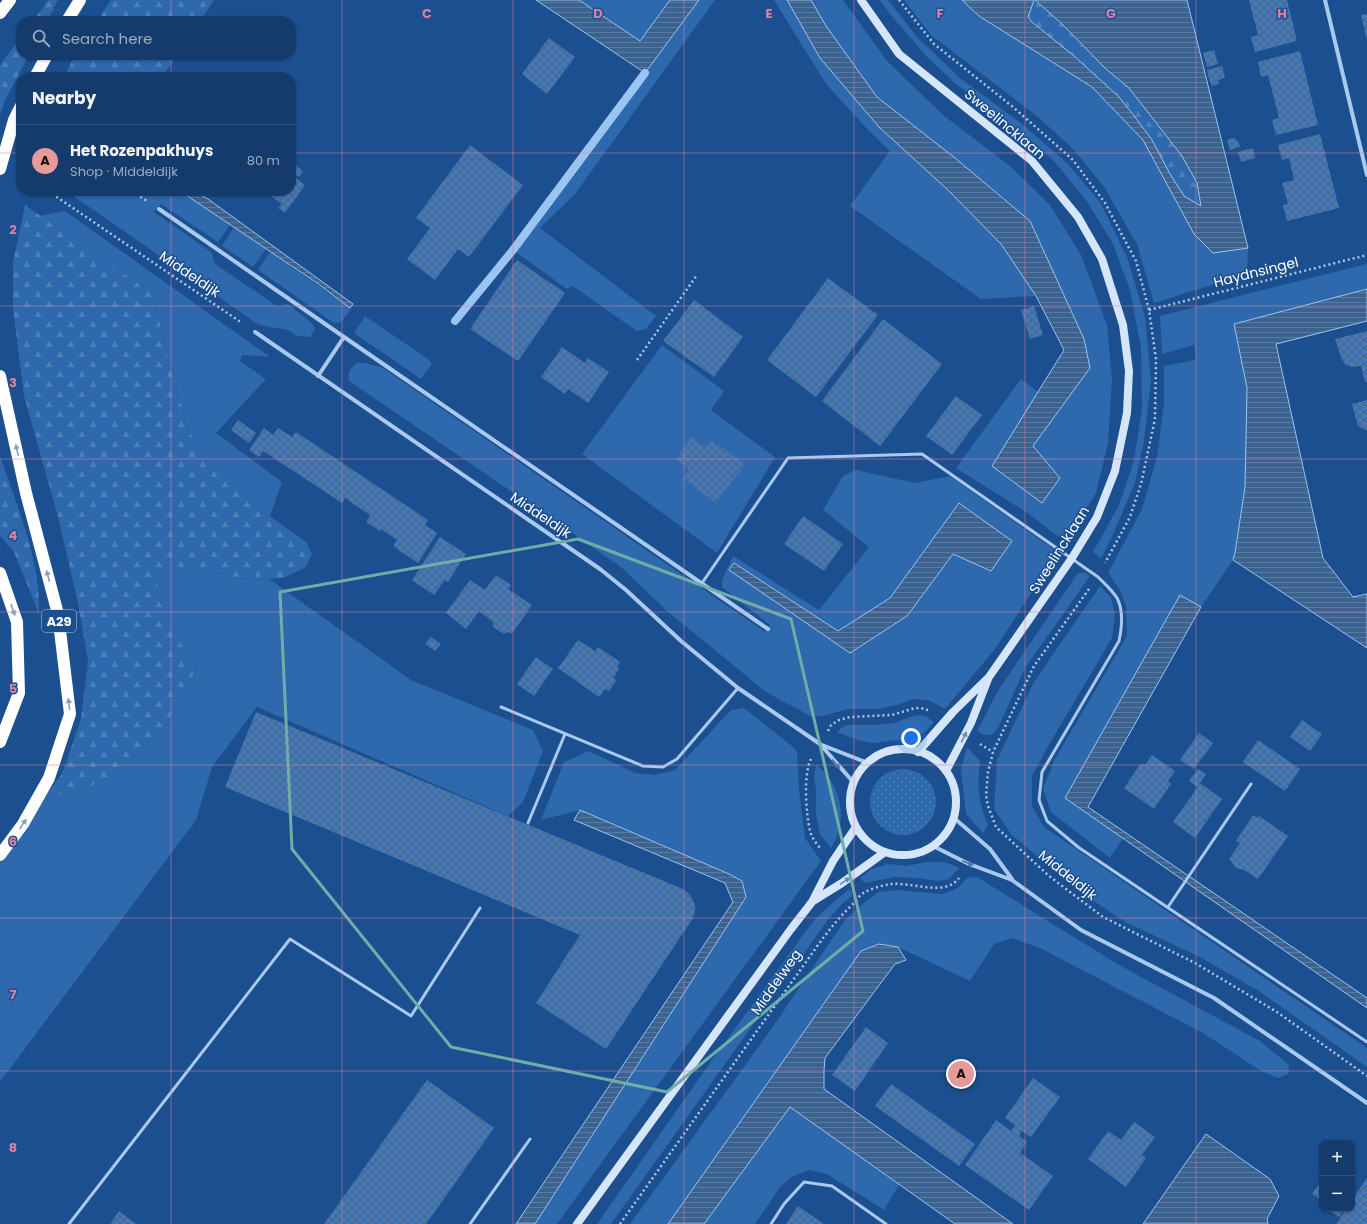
<!DOCTYPE html>
<meta charset="utf-8">
<style>
body{margin:0;font-family:Poppins,sans-serif;background:#1d4271;color:#f1f3f6}
.controls{position:absolute;right:12px;bottom:12px;display:grid;overflow:hidden;border-radius:8px;box-shadow:0 1px 3px #0004}
.controls button{width:36px;height:36px;display:grid;place-items:center;padding:0;border:0;border-bottom:1px solid #33557e;background:#143b6b;color:#f1f3f6;font:20px sans-serif}
.you{position:absolute;left:911px;top:738px;width:14px;height:14px;margin:-10px;border:3px solid #fff;border-radius:50%;background:#1a73e8;box-shadow:0 0 0 6px #1a73e833}
.badge{display:grid;place-items:center;width:26px;height:26px;border-radius:50%;background:#e69b98;color:#111;font-size:13px;font-weight:700}
.pin{position:absolute;translate:-50% -50%;border:2px solid #fff;box-shadow:0 1px 4px #0006}
.list{margin:0;padding:0;list-style:none}
h2{display:flex;justify-content:space-between;align-items:center;height:52px;margin:0;padding:0 16px;font-size:17px}
h2 small{font-size:13px;font-weight:400;color:#9dadc1}
.list li{display:grid;grid-template-columns:26px 1fr auto;gap:12px;align-items:center;box-sizing:border-box;height:72px;padding:0 16px;border-top:1px solid #33557e}
.list b{display:block;font-size:15px;white-space:nowrap}
.list p{margin:0;font-size:13px;white-space:nowrap;color:#9dadc1}
.list em{font-size:13px;font-style:normal;color:#9dadc1}
.icon{flex:none;width:22px;height:22px;fill:none;stroke:currentColor;stroke-width:2;stroke-linecap:round;stroke-linejoin:round}
.map{position:relative;flex:none;width:1367px;height:1224px;overflow:hidden}
.search{position:absolute;background:#143b6b;box-shadow:0 1px 3px #0004;left:16px;top:16px;width:280px;height:44px;display:flex;align-items:center;gap:10px;box-sizing:border-box;padding:0 14px;border-radius:16px;color:#9dadc1;font-size:15px}
.panel{position:absolute;background:#143b6b;box-shadow:0 1px 3px #0004;left:16px;top:72px;width:280px;height:124px;border-radius:16px}
.map>svg:first-child{display:block}
.grass{fill:#2e69ad;fill-rule:evenodd}
.forest{fill:url(#forest-firs)}
.park{fill:url(#park-dots)}
.water{fill:url(#water-rules);stroke:#9cc4f0}
.lines{fill:none;stroke-linecap:round;stroke-linejoin:round}
.stream{stroke:#9cc4f0;stroke-width:8}
.building{fill:url(#building-cross-hatch)}
.path{stroke:#a9c9ee;stroke-width:2.5;stroke-dasharray:2 3;stroke-linecap:butt}
.service{stroke:#a9c9ee;stroke-width:3}
.minor{stroke:#a9c9ee;stroke-width:4}
.secondary{stroke:#d6e6fa;stroke-width:8}
.motorway{stroke:#fff;stroke-width:12}
.oneway{fill:#829ec1}
.oneway2{fill:#668bba}
.oneway3{fill:#4674ac}
.marked{fill:none;stroke:#6fada8;stroke-width:3;stroke-linejoin:round}
.grid{fill:none;stroke:#dd80a5;stroke-width:1;stroke-opacity:0.55}
.labels{text-anchor:middle;stroke-width:3;stroke-linejoin:round;paint-order:stroke}
.shield{fill:#1b4f8f;stroke:#bbcadd;stroke-width:1}
.shield-label{font-size:13px;font-weight:bold;fill:#fff}
.street-label{font-size:14px;fill:#fff;stroke:#1b4f8f}
.grid-label{font-size:13px;text-anchor:middle;font-weight:bold;fill:#dd80a5;stroke:#1b4f8f;stroke-width:3;stroke-linejoin:round;paint-order:stroke}
</style>
<div class="map">
<svg width="1367" height="1224" viewBox="0 0 1367 1224">
<defs>
<pattern id="forest-firs" width="22" height="20" patternUnits="userSpaceOnUse"><rect width="22" height="20" fill="#2e69ad"/><path d="M5 1l3.5 6h-7zM16 11l3.5 6h-7z" fill="#4d80b9"/></pattern>
<pattern id="park-dots" width="8" height="8" patternUnits="userSpaceOnUse"><rect width="8" height="8" fill="#2e69ad"/><path d="M2 2h.1M6 6h.1" fill="none" stroke="#4d80b9" stroke-width="1.8" stroke-linecap="round"/></pattern>
<pattern id="water-rules" width="6" height="5" patternUnits="userSpaceOnUse"><rect width="6" height="5" fill="#3c6290"/><path d="M0 2.5h6" fill="none" stroke="#597aa1"/></pattern>
<pattern id="building-cross-hatch" width="8" height="8" patternUnits="userSpaceOnUse"><rect width="8" height="8" fill="#4478b7"/><path d="M0 0l8 8M0 8l8-8" fill="none" stroke="#486282"/></pattern>
</defs>
<rect width="100%" height="100%" fill="#1b4f8f"/>
<!-- grass -->
<path class="grass" d="M579,0H670L640,41Z
M699,0H715L575,194L540,228L656,316L646,329L637,331L573,286L567,289L513,250Z
M774,0H787L820,58L879,127L949,191L1001,244L1036,296L981,299L850,206L890,151L868,130L826,84Z
M811,0H843L887,61L943,115L1010,166L1050,205L1081,255L1107,325L1112,380L1108,443L1096,493L1072,531L1059,537L1029,514L956,468L1021,379L1038,392L992,466L1033,446L1090,367L1030,221L955,158L877,97L826,26Z
M880,0H888L918,38L960,78L1022,124L1067,163L1100,202L1127,257L1145,317L1151,380L1144,441L1135,483L1111,539L1101,558L1093,552L1119,505L1134,460L1142,409L1141,348L1130,290L1112,242L1086,200L1054,161L1017,129L956,84L927,57L889,13Z
M904,0H962L979,16L1092,87L1143,140L1168,184L1213,253L1248,248L1247,274L1154,303L1137,244L1104,187L1073,149L1038,117L931,35Z
M69,191H180L230,225L218,242L161,204L154,212L211,252L215,264L277,306L288,304L312,323L315,330L310,337L297,336L288,330L259,325L69,193Z
M65,211L270,357L242,355L240,361L266,379L216,433L282,482L270,516L257,507L222,471L188,431L152,293L39,216Z
M234,227L266,249L253,267L222,246Z
M270,252L350,308L351,309L341,322L334,323L258,270Z
M1367,264V289L1234,324L1247,388L1245,487L1235,553L1233,560L1201,607L1180,596L1065,798L1123,838L1110,858L1051,812L1043,789L1055,759L1127,636L1126,606L1120,590L1108,573L1142,509L1157,457L1164,404V366L1196,360L1194,345L1162,354L1160,316Z
M365,316L428,359L432,364L421,379L354,333Z
M662,345L724,391L711,410L775,457L717,553L582,454Z
M357,363H365L383,368L765,632L770,625L722,587V580L733,556L819,610L869,547L823,510L843,476L856,470L915,483L950,476L1053,549L1054,558L995,649L945,709L928,700L913,699L897,705L877,709H847L823,716L812,717L766,692L667,611L622,568L568,530L349,381C347,372 350,369 357,363ZM959,503L990,571L953,554L907,616L850,653L730,569L734,563L838,631L890,598Z
M202,569L249,580L269,579L411,680L533,730L543,751L523,802L508,816L257,707L212,767L196,820L0,1082V857L48,792L70,795L103,781L136,755L167,725L175,704L197,669L168,622L157,592L159,577L172,571Z
M1078,573H1085L1090,576L1025,668L998,728L991,735H984L977,731L999,689Z
M1100,586L1111,598L1115,614L1112,638L1047,748L1032,776V806L1044,827L1367,1048V1067L1259,991L1196,955L1127,923L1080,892L1011,834L994,809L997,760L1034,682Z
M744,708L792,746L797,752L799,790L805,838L821,861L557,1224H535L746,897L742,881L729,874L580,810L541,820L564,762L589,751L635,773L654,775L675,770L731,710Z
M916,715L925,716L934,722L925,732L912,738L873,743L860,741L837,732L841,728L847,725H876L894,723Z
M967,747L980,761C977,787 978,801 988,825L983,833L966,814L961,769Z
M816,765C837,780 846,809 838,834C836,839 833,844 831,848L820,834L816,814V790L814,777Z
M928,862H945L959,868L949,879L938,881L917,878L895,877L865,883L860,878L870,870L887,864L906,866Z
M977,877L1119,965L1260,1041L1289,1065L1288,1074L1278,1078L1261,1071L1203,1033L1040,948L1012,938L994,944L970,981L898,947L879,944L861,952L668,1224H630L770,1031L845,920L867,900L879,892L897,890L942,894L958,888L967,878Z
M849,889L852,892V896L843,903L827,921L611,1224H597L705,1070L808,928L820,914Z
M790,1106L899,1185L884,1210L827,1174L809,1170L791,1177L780,1187L755,1224H704Z"/>
<!-- forest -->
<path class="forest" d="M48,0H58L47,21H33Z
M111,0H214L200,21H97Z
M1034,0L1061,23L1106,68L1129,88L1182,156L1197,183L1201,207L1184,196L1119,97L1074,56L1032,22L1028,17Z
M21,37V55H29L4,102L0,116V65Z
M75,55H177L162,77H64Z
M25,205L152,293L188,431L222,471L257,507L306,542L312,554L306,567L283,578L249,580L202,569L173,571L159,577L157,592L168,622L197,669L175,704L167,725L136,755L103,781L70,795L48,792L62,774L81,719L88,661L78,603L58,517L24,396L13,308V263Z
M0,456C17,507 41,560 39,614L14,552L0,536Z"/>
<!-- park -->
<path class="park" d="M870 802a33 33 0 1 1 66 0a33 33 0 1 1-66 0Z"/>
<!-- water -->
<path class="water" d="M536,0H579L640,41L670,0H699L645,73Z
M787,0H811L826,26L877,97L955,158L1030,221L1084,339L1090,368L1033,446L1060,478L1042,503L992,466L1064,350L1036,296L1001,244L949,191L879,127L820,58Z
M962,0H1034L1028,17L1032,22L1074,56L1119,97L1135,117L1152,140L1170,174L1184,196L1201,206L1197,183L1182,156L1129,88L1106,69L1061,23L1035,0H1187L1248,248L1213,253L1194,234L1143,140L1092,87L979,16Z
M184,191H194L208,199L353,304L350,308L317,283L183,193Z
M1367,289V321L1276,344L1323,558L1353,597L1367,594V648L1233,560L1235,553L1245,487L1247,388L1234,324Z
M959,503L1012,541L991,571L953,554L907,616L850,653L729,570L734,563L838,631L890,598Z
M1180,595L1201,607L1088,807L1367,998V1008L1065,798Z
M580,810L729,874L742,881L746,897L535,1224H516L733,902L725,883L574,820Z
M879,944L898,947L906,960L895,964L825,1058L824,1071V1089L1013,1224H955L790,1107L704,1224H668L861,951Z
M1206,1134L1270,1179L1279,1196L1267,1219L1268,1224H1143Z"/>
<g class="lines">
<!-- stream -->
<path class="stream" d="M455,321L513,250L645,73"/>
</g>
<!-- building -->
<path class="building" d="M1249,0H1287L1297,41L1255,52L1251,37L1258,35Z
M1367,14V36L1366,37L1361,15Z
M549,38L575,57L547,94L522,74Z
M1214,50L1218,64L1207,67L1203,53Z
M1300,51L1318,125L1276,135L1272,120L1279,118L1268,75L1261,77L1258,62Z
M1222,66L1225,78L1218,80L1219,84L1211,86L1207,70Z
M1320,134L1339,208L1287,221L1283,205L1288,204L1282,183L1294,180L1289,158L1282,160L1278,145Z
M1234,138L1238,141L1240,147L1230,150L1227,140Z
M470,145L523,185L469,257L458,249L435,280L407,259L430,228L416,218Z
M1253,148L1255,158L1241,162L1238,152Z
M295,165L303,171L299,177L291,172Z
M291,174L305,185L285,213L278,208L282,204L264,191H291Z
M517,260L565,293L518,361L470,329Z
M828,278L878,315L816,397L767,360Z
M694,300L743,337L714,377L663,341Z
M1034,306L1043,335L1030,339L1021,310Z
M883,319L942,364L880,446L822,401Z
M1367,331V382H1365L1361,366L1352,367L1346,365L1342,360L1335,339Z
M562,347L585,363L588,358L609,372L588,403L568,389L565,394L541,377Z
M956,396L982,415L952,455L926,436Z
M1367,400V431L1358,426L1352,404Z
M238,420L256,433L249,443L231,430Z
M264,428L273,435L278,428L292,437L296,432L428,520L425,525L437,533L418,563L393,546L397,540L381,529L380,531L366,522L370,515L345,498L342,503L263,451L259,457L249,450Z
M692,437L705,447L711,440L745,464L716,503L682,478L689,469L676,459Z
M803,516L843,544L824,571L784,544Z
M440,537L466,554L448,582L445,580L434,595L412,580Z
M496,575L511,585L508,589L532,605L512,634L508,632L504,634L493,627V622L479,611L466,629L446,613L470,580L485,590Z
M431,637L441,644L435,651L425,644Z
M578,640L595,651L598,647L620,662L617,667L619,669L614,677L616,681L609,691L605,689L599,697L558,668Z
M536,657L553,669L534,696L517,684Z
M256,712L683,889L688,893L692,898L695,904V911L693,918L606,1049L536,1003L580,935L225,787Z
M1302,720L1322,734L1310,751L1290,737Z
M1199,733L1213,743L1194,769L1180,760Z
M1258,740L1300,769L1285,791L1243,762Z
M1152,755L1175,771L1168,781L1171,784L1154,809L1124,788L1141,763L1145,765Z
M1198,769L1206,774L1200,783L1222,799L1195,838L1173,822L1198,787L1189,781Z
M1253,815L1258,818L1259,816L1288,836L1258,879L1244,870L1236,868L1232,862L1229,859L1240,843L1236,841Z
M866,1027L888,1043L855,1091L832,1075Z
M1033,1078L1060,1097L1031,1137L1022,1131L1019,1136L1027,1142L1020,1153L1053,1176L1029,1210L965,1165L996,1120L1011,1131L1015,1125L1005,1118Z
M427,1080L494,1128L426,1224H324Z
M891,1084L975,1144L959,1166L875,1106Z
M1134,1122L1155,1137L1142,1155L1146,1158L1126,1187L1088,1159L1108,1131L1121,1140Z
M1367,1178V1224H1336L1346,1209H1352V1200Z
M1320,1183L1322,1184L1321,1200L1312,1194Z
M798,1206L824,1224H786Z
M1327,1209H1345L1339,1217Z
M119,1211L136,1224H110Z"/>
<g class="lines">
<!-- path -->
<path class="path" d="M899,0L934,44L1013,107L1073,160L1105,203L1136,261L1149,310L1156,359L1155,419L1141,484L1130,517L1105,563
M48,191L242,323
M132,191L147,201
M1149,310L1367,255
M637,360L697,275
M1089,589L1034,666L993,752L988,772L986,795L988,806L996,827L1049,876L1103,917L1195,963L1277,1012L1367,1076
M828,731L831,725L839,720L850,717L892,715L915,708H921L931,711
M980,744L993,752
M811,759C803,774 806,814 810,831C812,838 816,843 820,848
M620,1224L818,945C829,930 840,916 854,903C857,899 861,894 865,892C873,888 883,885 892,884C912,882 945,897 959,878"/>
<!-- service -->
<path class="service" d="M702,583L788,458L922,454L1098,577C1104,583 1112,590 1117,598C1124,611 1122,627 1119,641L1042,772L1039,800L1047,821L1078,847L1367,1042
M501,707L643,766L663,767L677,759L738,688
M528,823L565,734
M1168,907L1251,784
M69,1224L290,939L411,1016L480,908
M470,1224L530,1139
M771,1224L784,1204L804,1182L832,1186L886,1224"/>
<!-- minor -->
<path class="minor" d="M1325,0L1367,175
M159,209L344,337
M255,332L600,569L626,590L681,641L738,688L820,744L854,783
M318,376L344,337L768,629
M822,745L868,763
M954,818L990,849L1012,879
M933,846L969,864L1012,880L1081,930L1214,998L1367,1103"/>
<!-- secondary -->
<path class="secondary" d="M861,0L899,54L1032,161L1078,217L1102,259L1123,325L1129,371L1127,413L1115,471L1097,517L1072,558L989,677L953,712L918,752
M850 802a53 53 0 1 1 106 0a53 53 0 1 1-106 0Z
M946,771L971,723L988,679
M813,901L842,883L885,852
M577,1224L791,929L812,902L833,861L856,827"/>
<!-- motorway -->
<path class="motorway" d="M0,13L10,0
M67,21L80,0
M35,77L47,55
M0,169L14,120L21,106
M0,376L26,493L58,614L70,714L49,778L23,824L0,855
M0,573L17,622L19,693L0,742"/>
</g>
<!-- one-way arrows -->
<defs><path id="oneway-solid" d="M-6-.8H1V-3.2L6.5 0L1 3.2V.8H-6Z"/></defs>
<g class="oneway">
<use href="#oneway-solid" transform="translate(17 450) rotate(-103)"/>
<use href="#oneway-solid" transform="translate(48 576) rotate(-105)"/>
<use href="#oneway-solid" transform="translate(13 610) rotate(71)"/>
<use href="#oneway-solid" transform="translate(69 704) rotate(-97)"/>
<use href="#oneway-solid" transform="translate(23 824) rotate(-57)"/>
</g>
<g class="oneway2">
<use href="#oneway-solid" transform="translate(964 737) rotate(-63)"/>
<use href="#oneway-solid" transform="translate(845 881) rotate(-34)"/>
</g>
<g class="oneway3">
<use href="#oneway-solid" transform="translate(836 764) rotate(50)"/>
<use href="#oneway-solid" transform="translate(968 863) rotate(23)"/>
</g>
<!-- marked area -->
<path class="marked" d="M578,539L791,619L863,931L667,1092L451,1047L292,849L280,592Z"/>
<!-- grid -->
<path class="grid" d="M171,0V21M342,0V1224M513,0V1224M684,0V1224M854,0V1224M1025,0V1224M1196,0V1224M171,55V77M0,153H21M291,153H1367M171,191V1224M0,306H1367M0,459H1367M0,612H1367M0,765H1367M0,918H1367M0,1071H1367"/>
<g class="labels">
<!-- shield labels -->
<rect class="shield" x="42" y="610" width="34" height="22" rx="3"/>
<g class="shield-label">
<text x="59" y="626">A29</text>
</g>
<!-- street labels -->
<g class="street-label">
<text transform="translate(1005 124) rotate(40)" y="5">Sweelincklaan</text>
<text transform="translate(1256 272) rotate(-14)" y="5">Haydnsingel</text>
<text transform="translate(190 274) rotate(34)" y="5">Middeldijk</text>
<text transform="translate(541 515) rotate(34)" y="5">Middeldijk</text>
<text transform="translate(1059 550) rotate(-58)" y="5">Sweelincklaan</text>
<text transform="translate(1068 875) rotate(39)" y="5">Middeldijk</text>
<text transform="translate(776 982) rotate(-55)" y="5">Middelweg</text>
</g>
</g>
<g class="grid-label">
<text x="427" y="18">C</text>
<text x="598" y="18">D</text>
<text x="769" y="18">E</text>
<text x="940" y="18">F</text>
<text x="1111" y="18">G</text>
<text x="1282" y="18">H</text>
<text x="13" y="234">2</text>
<text x="13" y="387">3</text>
<text x="13" y="540">4</text>
<text x="13" y="693">5</text>
<text x="13" y="846">6</text>
<text x="13" y="999">7</text>
<text x="13" y="1152">8</text>
</g>
</svg>
<div class="controls">
<button>+</button>
<button>−</button>
</div>
<div class="you"></div>
<div class="pin badge" style="left:961px;top:1074px">A</div>
<div class="search"><svg class="icon" aria-label="search" viewBox="0 0 24 24"><circle cx="10" cy="10" r="6"/><path d="M15 15l6 6"/></svg>Search here</div>
<section class="panel">
<h2>Nearby<small></small></h2>
<ul class="list">
<li><span class="badge">A</span><div><b>Het Rozenpakhuys</b><p>Shop · Middeldijk</p></div><em>80 m</em></li>
</ul>
</section>
</div>
